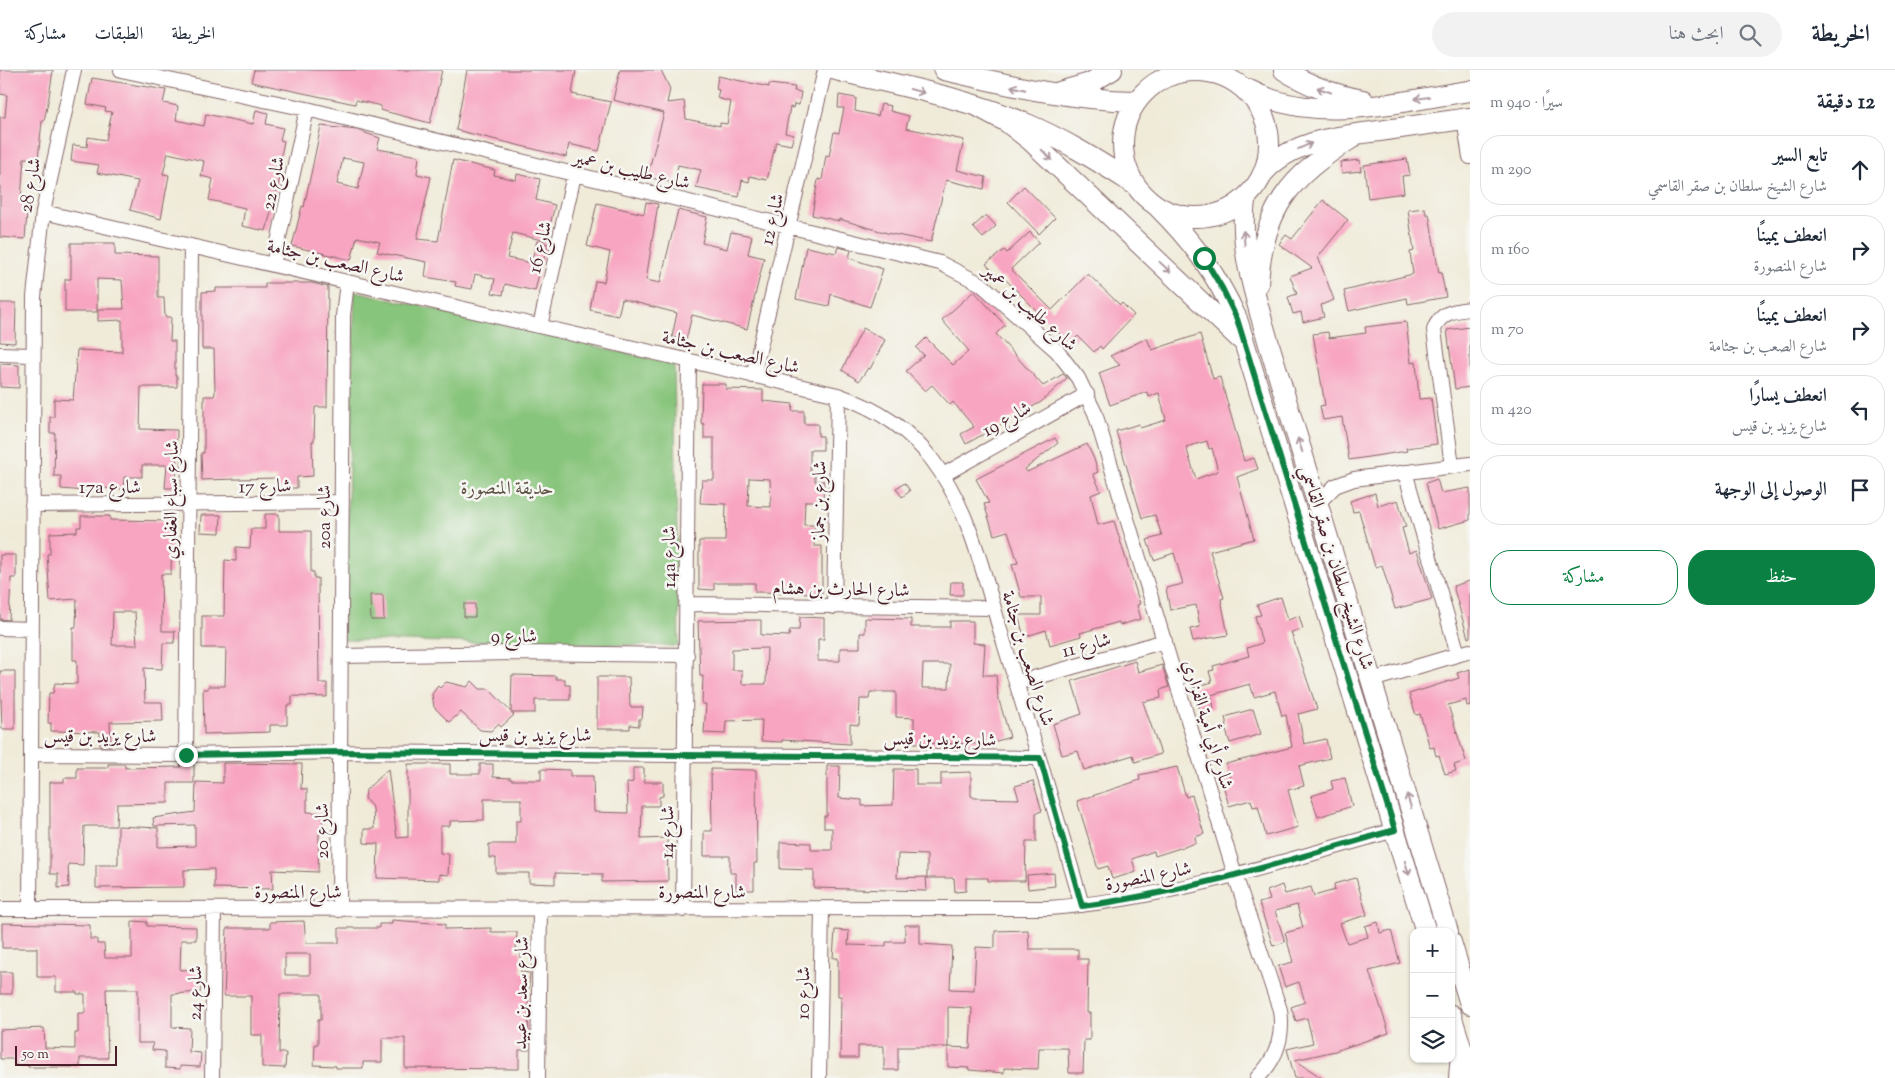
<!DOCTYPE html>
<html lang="ar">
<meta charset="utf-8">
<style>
body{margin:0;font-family:"Sorts Mill Goudy",Amiri,serif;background:#f2f2f3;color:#1f2937;direction:rtl}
.controls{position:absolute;right:15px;bottom:15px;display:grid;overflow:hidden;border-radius:10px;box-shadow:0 1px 4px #0004}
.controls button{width:45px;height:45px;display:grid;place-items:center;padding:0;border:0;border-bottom:1px solid #e0e1e3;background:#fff;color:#1f2937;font:25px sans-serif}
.scale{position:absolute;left:15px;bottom:12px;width:102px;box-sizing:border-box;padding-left:5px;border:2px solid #4a1f2b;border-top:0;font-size:14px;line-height:18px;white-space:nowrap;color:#4a1f2b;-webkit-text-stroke:4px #f6f6f2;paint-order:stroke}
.stop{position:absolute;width:15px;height:15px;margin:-11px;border:4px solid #0b8043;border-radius:50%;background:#fff}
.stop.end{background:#0b8043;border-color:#fff;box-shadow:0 1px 5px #0008}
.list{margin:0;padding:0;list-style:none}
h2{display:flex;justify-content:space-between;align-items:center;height:65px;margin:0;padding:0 20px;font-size:21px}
h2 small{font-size:16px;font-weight:400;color:#747a83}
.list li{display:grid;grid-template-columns:32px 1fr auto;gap:15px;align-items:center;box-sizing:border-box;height:70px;margin:0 10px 10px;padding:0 10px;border:1px solid #e0e1e3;border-radius:20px}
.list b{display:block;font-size:19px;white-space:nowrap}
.list p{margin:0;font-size:16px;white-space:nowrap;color:#747a83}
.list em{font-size:16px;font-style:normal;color:#747a83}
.actions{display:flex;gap:10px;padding:15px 20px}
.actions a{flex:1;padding:11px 0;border:1px solid #0b8043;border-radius:20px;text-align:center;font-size:18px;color:#0b8043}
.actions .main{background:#0b8043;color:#fff}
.icon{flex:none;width:28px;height:28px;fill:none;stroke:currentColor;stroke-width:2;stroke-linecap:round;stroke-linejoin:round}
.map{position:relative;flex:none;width:1470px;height:1008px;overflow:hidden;direction:ltr}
header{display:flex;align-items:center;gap:30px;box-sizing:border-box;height:70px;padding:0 25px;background:#fff;border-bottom:1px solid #e0e1e3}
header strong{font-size:24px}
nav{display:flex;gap:28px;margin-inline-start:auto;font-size:18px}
.search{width:350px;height:45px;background:#f2f2f3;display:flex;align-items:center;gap:12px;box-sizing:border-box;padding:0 18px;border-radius:28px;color:#747a83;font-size:19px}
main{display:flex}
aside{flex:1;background:#fff}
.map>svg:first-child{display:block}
.green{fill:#88c57b;stroke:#697253}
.building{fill:#f8a5c1;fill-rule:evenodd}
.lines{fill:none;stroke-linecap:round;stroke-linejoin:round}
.street-casing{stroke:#846668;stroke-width:16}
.secondary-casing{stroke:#846668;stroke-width:22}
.primary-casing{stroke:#846668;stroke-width:24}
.street{stroke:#fff;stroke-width:14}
.secondary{stroke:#fff;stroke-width:20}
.primary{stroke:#fff;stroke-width:22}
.oneway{stroke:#ae9aa0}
.route{stroke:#0b8043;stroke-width:6}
.labels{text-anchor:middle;stroke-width:5;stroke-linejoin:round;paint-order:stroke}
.street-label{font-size:19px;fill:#4a1f2b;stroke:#f6f6f2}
.park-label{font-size:19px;fill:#5d5143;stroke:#f6f6f2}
</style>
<header>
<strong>الخريطة</strong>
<div class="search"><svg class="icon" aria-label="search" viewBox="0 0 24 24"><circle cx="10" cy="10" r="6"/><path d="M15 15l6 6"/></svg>ابحث هنا</div>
<nav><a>الخريطة</a><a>الطبقات</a><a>مشاركة</a></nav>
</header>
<main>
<aside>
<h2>12 دقيقة<small>سيرًا · 940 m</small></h2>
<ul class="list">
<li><svg class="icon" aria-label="ahead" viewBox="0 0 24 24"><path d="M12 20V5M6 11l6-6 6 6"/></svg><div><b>تابع السير</b><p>شارع الشيخ سلطان بن صقر القاسمي</p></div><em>290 m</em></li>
<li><svg class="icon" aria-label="right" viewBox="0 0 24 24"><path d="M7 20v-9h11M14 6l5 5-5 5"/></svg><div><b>انعطف يمينًا</b><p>شارع المنصورة</p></div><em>160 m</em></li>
<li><svg class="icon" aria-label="right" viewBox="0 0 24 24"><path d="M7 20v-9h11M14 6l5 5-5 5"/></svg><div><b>انعطف يمينًا</b><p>شارع الصعب بن جثامة</p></div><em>70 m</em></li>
<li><svg class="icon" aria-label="left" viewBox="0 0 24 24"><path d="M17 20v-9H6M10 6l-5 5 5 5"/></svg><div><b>انعطف يسارًا</b><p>شارع يزيد بن قيس</p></div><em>420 m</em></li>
<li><svg class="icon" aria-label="arrive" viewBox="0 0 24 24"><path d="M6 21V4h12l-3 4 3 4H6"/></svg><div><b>الوصول إلى الوجهة</b></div></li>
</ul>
<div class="actions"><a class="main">حفظ</a><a>مشاركة</a></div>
</aside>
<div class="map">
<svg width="1470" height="1008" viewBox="0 0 1470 1008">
<rect width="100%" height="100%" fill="#f6f6f2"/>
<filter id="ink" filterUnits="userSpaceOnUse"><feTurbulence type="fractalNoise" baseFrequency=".02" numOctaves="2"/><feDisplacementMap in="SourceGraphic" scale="10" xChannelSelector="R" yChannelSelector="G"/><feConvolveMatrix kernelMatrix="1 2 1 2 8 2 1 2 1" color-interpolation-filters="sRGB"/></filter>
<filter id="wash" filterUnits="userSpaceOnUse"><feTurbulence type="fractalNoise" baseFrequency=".0096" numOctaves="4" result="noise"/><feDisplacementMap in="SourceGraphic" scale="20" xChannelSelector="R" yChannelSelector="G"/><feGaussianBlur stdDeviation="1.12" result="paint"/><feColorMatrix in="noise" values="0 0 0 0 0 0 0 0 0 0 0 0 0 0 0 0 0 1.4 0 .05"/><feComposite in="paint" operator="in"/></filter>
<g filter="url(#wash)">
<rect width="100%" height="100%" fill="#f0ebd9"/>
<!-- green -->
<path class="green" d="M355,221L674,294L679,576L343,570Z"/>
<g id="blocks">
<!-- building -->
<path class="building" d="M0,0H53L49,27L44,51H42L38,89L24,88L21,130H28L25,169L0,167V47H5L7,25L0,24Z
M254,0H442L430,53L380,40L381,36L356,30L355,34L251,12Z
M467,0H576L572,24L611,32L599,81L569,74L566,87L456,60Z
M620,0H661L670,19L667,33L684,31L686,49L720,56V53L727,54L731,32L717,28L719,20L716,19L718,6L769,17V14L795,17L794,21L801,22L799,35L794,34L793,38L790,37L785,63L794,65L791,75L776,72L767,110L750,106L749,112L742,110L739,127L696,118L701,100L678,95L674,113L647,107L664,43L613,30Z
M92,8L166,20L163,33L178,36L176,50L204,56L206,44L253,54L256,40L268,43L266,54L283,58L280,70L284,71L277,107L280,108L266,161L242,156L245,138L209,130L213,109L201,106L204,91L168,83L163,104L169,105L161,149L130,140L138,111L97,103L99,95L71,91L73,75L87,77L88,67L106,70L112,42L105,41L106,38L87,34Z
M839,25L856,28L855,41L878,46L881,34L891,36L890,41L909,46L906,58L964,70L957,100L986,107L984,119L946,110L931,172L887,163L839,149V151L812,145L818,109L822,110L826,85L829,86L834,62L839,63L844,38H838Z
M321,56L357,60L380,68L377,79L419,86L417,104L431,107L417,169L438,171L453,90L495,100L494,105L516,110L517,104L540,109L536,130L555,135L546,171L513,163L507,188L541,195L535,221L505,214L503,225L492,223L495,209L475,204L472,219L455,216L456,212L425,207L427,192L377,182L380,172L357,167L351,190L292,176L302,136L304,137ZM343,88L364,92L358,119L337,114Z
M1407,89L1410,105L1402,106L1404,123L1368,128L1364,95Z
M1360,90L1361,101L1342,103L1341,92Z
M1024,116L1055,148L1039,164L1008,132Z
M1323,130L1348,150L1318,187L1334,230L1321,235L1324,247L1303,252L1301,242L1293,244L1288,227L1297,224L1290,206L1312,198L1279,174L1286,165L1292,169Z
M646,132L658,134L646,210L660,213L678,140L707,147L702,173L727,179L731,162L752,166L748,184L764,188L747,259L692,245L686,270L672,267L677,243L622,229L618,246L590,240L595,211L604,212L610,182L587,176L597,133L644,144Z
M1425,138L1426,144H1429L1439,203L1441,202L1446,227L1408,234L1407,228L1349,241L1344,221L1413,204L1410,182L1414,181L1408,140Z
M986,145L996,156L983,168L973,157Z
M1030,162L1039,172L1011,199L1052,240L1088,204L1120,235L1122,233L1134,245L1102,279L1100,276L1094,282L1078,266L1070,274L1003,207L1000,209L986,194L1004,180L1007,183Z
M537,171L548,174L543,192L532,189Z
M71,173H115V185L158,186V228H164L165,247H171L170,271H175V306H177V317H141L140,359L177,360L176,418H165L167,395H142V407H124L123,419L100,418V422L61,419V406H54L55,363H50V347H54V329L73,330L77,280L122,282V250L98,251V239H124L122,210L97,209V242H65V209H71Z
M806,177L836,183L838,177L851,180L849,188L883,199L870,237L831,224L829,236L796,229Z
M265,213H312L328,217L327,337H315L314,371H312L313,406L297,407V418H276V408L202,410L201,383H204V326H214L215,323L214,279H202V222L216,221V218H265Z
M974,221L1005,255L996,264L1043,316L1063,304L1067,308L1041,332L966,374L961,364L974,357L953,332L950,335L932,315L925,321L906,301L924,285L916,278L926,268L953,295L969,281L942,250Z
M0,233H16L15,273L0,272Z
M1406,252L1411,293L1416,292L1419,329L1431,328L1437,374L1406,378L1407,381L1349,390L1342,347L1323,350L1320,336L1325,335L1313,264L1328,262L1329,268L1366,263L1365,257Z
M1470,257V317L1455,319L1447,260Z
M863,258L885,270L870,299L868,298L859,311L842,300Z
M1200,264L1213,309L1220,307L1244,391L1254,388L1258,399L1237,407L1254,469L1210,481L1224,528L1221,529L1228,565L1193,571L1190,559L1200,557L1196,535L1170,540L1166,518L1183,514L1174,483L1154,490L1147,470L1162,466L1155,445L1142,448L1116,361L1139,354L1140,358L1166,350L1159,323L1149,327L1147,322L1110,335L1099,303L1120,295L1110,286L1147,268L1152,280ZM1207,371L1209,379L1212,378L1218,401L1196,409L1186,377Z
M0,294L19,295V318L0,317Z
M702,314H726V319L763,320V331L793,334L792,341H804V354H818V366H823V380H810V404H815V411H824L823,431H805L804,455H815L814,476H822V523L755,522V513H714V520L699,519V471H725L726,434L700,433L702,410H714V368H704V354L701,353ZM749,408L770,409L771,437L748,436Z
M1055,368L1058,373L1025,399L1027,402L1087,374L1094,389L1098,402L1093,404L1101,421L1091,425L1098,455L1114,451L1140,534L1137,535L1141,549L1120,555L1119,552L1080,563L1081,566L1050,575L1046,560L1024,567L1018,545H1041V527H1021L1012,494L1018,493L1008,461L994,465L984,434L989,433L976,409Z
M1437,409L1441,423L1470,418V450L1438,459L1426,413Z
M905,413L910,421L902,427L896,418Z
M1375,423L1378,436L1398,430L1406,457L1402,458L1409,483L1417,480L1432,529L1395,539L1382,495L1375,497L1359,441L1353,442L1350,431Z
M265,444H279V461H311V502H314V508H318L319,613H327V627L292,626V635H287V655H270V662L204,664L203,619H208V616H225L226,578H202V546H224L225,490L236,491V477L250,478L251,459H265Z
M201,445H221L220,463L200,462Z
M81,446H110V450L172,451L171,504H161L162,561H175L174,573H163L162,599L144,598L145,632H162L163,651L110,652L111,676H100V662L51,661V653H48L49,623H53L55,613L77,614V590H73V557H76L77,529L50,531L47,484H50V463L77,462V457H81ZM113,542H135L137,575H112Z
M0,485H16V508H11L9,550L0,549Z
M1470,511V567L1468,568L1453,516Z
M951,512H963V525H950Z
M370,525H383L384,550H371Z
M1281,527L1288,550L1299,546L1303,559L1291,562L1317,639L1298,644L1304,674L1326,669L1330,688L1299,696L1304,716L1288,720L1298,757L1266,766L1258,736L1253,737L1251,730L1229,736L1222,711L1230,708L1226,694L1292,677L1286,645L1282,646L1275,621L1254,627L1250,614L1211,625L1214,638L1201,642L1193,618L1212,612L1209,601L1214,600L1213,596L1249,586L1247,578L1262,573L1255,546L1261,545L1257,535Z
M464,534H475V547H464Z
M800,547L824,548V569H818V591H840V578H860V563H865V548L911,549V557H950V551H973V573L985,574L983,605H996L998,627L1010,667L987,674L914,673V648L896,647V622H870L869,629H860L859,655L850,654V674L782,670V672L761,671L762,650L726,651L725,664L704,663L706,634H702L703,606H700L698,551L761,550V565L789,566L790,560H799ZM767,578L766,614H742V600H732V579ZM923,594H950L949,618H922Z
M1135,591L1138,602L1162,595L1169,617L1160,620L1161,628L1143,632L1161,684L1135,692L1133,685L1084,700L1078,681L1062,685L1053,654L1082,644L1072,611Z
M1470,599V635L1467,636L1466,630L1448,635L1466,691L1454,695L1456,701L1445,704L1439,685L1436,686L1434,677L1430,678L1420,644L1416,645L1409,624L1459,608L1457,603Z
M0,601H15V659H2Z
M512,605L556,606V609H565V615H570V630H535V643H511L514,645L501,657L498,654L491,661L480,660L461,642L449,652L434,637L432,624L438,616L440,618L446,612L467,617L472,611L480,619H489L511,642Z
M597,607H629L630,637H643L642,649H639V656L630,655V659H597Z
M1253,639L1261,664L1230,673L1225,657L1227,656L1225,647Z
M223,693L302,694L301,719H307V742L323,743L322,764H319L318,802L272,800L273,819L214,818V799L184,800V817L96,818V795H118V756L158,758V777L195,776V755L154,756L153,748L195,742L196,712L223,713Z
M108,694H125V698L181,697L180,694H194V713H168V733L117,734L116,756H84L83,795L68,794L69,817L58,818V804H50V712H64V708H77V698H108Z
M408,694H450V704H480V694H493V707L511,708V710H541V699L570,700V706H593L594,742L628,743L627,713L633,712V698H644V712H663V726L659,727V736H642L641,769L667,768L668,811L602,812V804L555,803V814L529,813V803H496V788H489V774H516V751H521V729H484V750L450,751V756H440V783L449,784L448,805L439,804V810L377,808L378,774L364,773V759H374L373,738L365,729L366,720L388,699L397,768L408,767Z
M827,696H840L839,728L862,730V736L893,735L894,699H916V715H941V703L971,702V726L975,728L1019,729L1015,716L1033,711L1042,741L1036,743V772H1026L1025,811H988V808H966V821L955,822L954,808H927V785L898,784L897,808L926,807L927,821L814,818V800L780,799V772L811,773V780H832V758H824V746H827Z
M1177,697L1186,727L1192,725L1204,764L1195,767L1196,773L1155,786L1154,781L1132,789L1136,802L1112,809L1108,796L1098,799L1077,731L1140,710L1139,705Z
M711,699L756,700L757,793H754V820H736V803H730V786H704V761H712Z
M1345,708L1352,736L1318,747L1311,726L1333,719L1331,711Z
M1054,803L1055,816L1028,819L1027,805Z
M1356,808L1367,845L1340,853L1347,873L1368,867L1365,856L1378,852L1380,863L1391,860L1400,893L1369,901L1389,963L1335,981L1295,990L1322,1008H1295L1287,979L1313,973L1307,948L1296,951L1291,937L1305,932L1299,912L1285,917L1278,896L1293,892L1285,863L1303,858L1297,835L1275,841L1285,872L1273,876L1259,833L1270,830L1267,821L1282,815L1285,824L1311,817L1314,826L1335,820L1334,814Z
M392,850L445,854V859L491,858V862H517L516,881H521V902L530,903L528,926L529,980H519V999L405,998V968H382V992H363V998H336V996L314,995L315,974H318V950H321V924H280L279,983H286L285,998L262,997V965H251V926H224L227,858H270V852L304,851L306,873H339V858H379V854H392ZM285,884H310V905H285Z
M132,851L147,852V856L196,857V870H181L180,900L200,899L201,922L172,924V957L190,958L189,982L201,983L200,997L180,996V999L165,998V981L152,980L153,973H138V919H106L108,988H80V997H28V995H14V989H0V960L44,958L45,978L75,979V963H78V943H85V924H77V922H56V907H37V878H2V853L90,855V869H97V874H104L105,888H132Z
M905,855H920V874L952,876L950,919L974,920L976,877L995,878V861L1028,860L1029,879H1078V889H1088L1087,943H1090V970H1084L1083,1003H1069L1068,978H1039L1038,999L1004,998V1003L969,1000V998L948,997V977H898V1000H884V976H858V988H840L841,926H838V888H833L835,860L849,861L848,875L886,876V872H905ZM948,937L972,938L970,978L948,977Z
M0,902H12V924H0Z"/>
</g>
</g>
<g filter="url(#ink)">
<use href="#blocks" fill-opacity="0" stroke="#846668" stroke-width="1"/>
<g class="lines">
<!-- street casing -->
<g class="street-casing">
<path id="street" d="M121,0L307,39L940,193L981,214L1057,281L1078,308L1095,343L1235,805L1280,940C1284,967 1277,989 1257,1008
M1464,49L1470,87
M43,142L838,325C876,338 909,359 933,391C970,440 984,505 1001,563C1029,654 1056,744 1082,835
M273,195L307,39
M540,256L574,105
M0,284L32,285
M753,306L825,0
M1452,396L1434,260C1440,242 1453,241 1470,239
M1405,402L1458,584
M943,405L1087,324
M1317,434L1335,416L1354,409L1470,394
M32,435L342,432
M687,534L994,538
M834,537L838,325
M0,558L31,559
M341,586L515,583L687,585
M1372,610L1470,581
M1016,613L1165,571
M31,684L186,685L340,682L1039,688
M186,685L191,176
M0,839L1049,838C1168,829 1281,792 1395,760
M30,839L34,227L43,142L74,0
M339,840L343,246L347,212
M683,840L689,291
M212,1008L214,839
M538,1008L540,838
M819,1008L822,839"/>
</g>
<!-- secondary casing -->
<g class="secondary-casing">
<path id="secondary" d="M836,0C899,16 967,28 1027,54C1065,70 1099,92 1134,114
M944,0C1008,15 1070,30 1136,31
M1284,0C1309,16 1334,25 1363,30
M1123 74a73 73 0 1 1 146 0a73 73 0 1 1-146 0Z
M1247,19C1315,56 1397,31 1470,21
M1059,22L1090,13L1112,0
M979,37L1007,52L1030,70L1240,269
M1264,102C1295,68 1344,66 1386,60C1414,56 1442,52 1470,48
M1245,130C1239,179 1255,225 1268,271L1448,862
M1157,136C1193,172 1216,203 1237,249L1426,862
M1258,214C1263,139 1289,107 1352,68
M1451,872L1470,934
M1451,945L1467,996"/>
</g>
<!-- primary casing -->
<g class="primary-casing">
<path id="primary" d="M1460,1008L1462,982"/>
</g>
<!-- street -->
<use href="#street" class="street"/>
<!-- secondary -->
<use href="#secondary" class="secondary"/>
<!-- primary -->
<use href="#primary" class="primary"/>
</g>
<!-- one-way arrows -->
<defs><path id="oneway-shaft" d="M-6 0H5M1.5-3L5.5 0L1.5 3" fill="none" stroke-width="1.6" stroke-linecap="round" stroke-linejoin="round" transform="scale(1.25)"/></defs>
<g class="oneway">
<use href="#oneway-shaft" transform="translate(1018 18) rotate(-167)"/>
<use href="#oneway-shaft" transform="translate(1324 20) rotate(-161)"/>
<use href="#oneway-shaft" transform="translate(917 21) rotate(15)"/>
<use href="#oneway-shaft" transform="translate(1422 28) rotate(172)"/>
<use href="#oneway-shaft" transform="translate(1305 76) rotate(-24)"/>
<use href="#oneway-shaft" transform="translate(1047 85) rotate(45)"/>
<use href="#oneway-shaft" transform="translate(1244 168) rotate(-95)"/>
<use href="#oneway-shaft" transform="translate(1165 197) rotate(43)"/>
<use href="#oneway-shaft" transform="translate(1300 375) rotate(-108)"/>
<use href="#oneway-shaft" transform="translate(1409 731) rotate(-107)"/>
<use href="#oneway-shaft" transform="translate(1407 798) rotate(73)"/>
</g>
</g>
<g class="lines" filter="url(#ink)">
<!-- route -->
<path class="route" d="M186,685L340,682L1040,688L1082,836C1189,822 1292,789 1395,760L1237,249L1222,218L1204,188"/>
</g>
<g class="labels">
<!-- street labels -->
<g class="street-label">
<text transform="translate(632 99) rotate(13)" y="7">شارع طليب بن عمير</text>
<text transform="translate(272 113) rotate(-78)" y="7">شارع 22</text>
<text transform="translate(29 115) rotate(-80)" y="7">شارع 28</text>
<text transform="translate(771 149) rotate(-77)" y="7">شارع 12</text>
<text transform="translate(539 177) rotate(-77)" y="7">شارع 16</text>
<text transform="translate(336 190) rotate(13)" y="7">شارع الصعب بن جثامة</text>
<text transform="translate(1031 237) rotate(42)" y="7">شارع طليب بن عمير</text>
<text transform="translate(731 281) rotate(13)" y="7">شارع الصعب بن جثامة</text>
<text transform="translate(1006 348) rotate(-29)" y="7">شارع 19</text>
<text transform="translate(265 415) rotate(-1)" y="7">شارع 17</text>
<text x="110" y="423">17a شارع</text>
<text transform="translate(170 430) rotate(-89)" y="7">شارع سباع الغفاري</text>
<text transform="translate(818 431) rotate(-89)" y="7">شارع بن جماز</text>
<text transform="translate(323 447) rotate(-90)" y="7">20a شارع</text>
<text transform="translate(668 487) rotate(-90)" y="7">14a شارع</text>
<text transform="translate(1338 497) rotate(73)" y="7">شارع الشيخ سلطان بن صقر القاسمي</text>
<text transform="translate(841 518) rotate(1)" y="7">شارع الحارث بن هشام</text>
<text x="514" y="572">شارع 9</text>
<text transform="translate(1086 574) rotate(-15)" y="7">شارع 11</text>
<text transform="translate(1029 588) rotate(73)" y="7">شارع الصعب بن جثامة</text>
<text transform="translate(1209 654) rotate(73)" y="7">شارع أبي أمية الفزاري</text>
<text x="535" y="671">شارع يزيد بن قيس</text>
<text x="100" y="672">شارع يزيد بن قيس</text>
<text transform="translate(940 668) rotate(1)" y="7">شارع يزيد بن قيس</text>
<text transform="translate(321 761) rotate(-90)" y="7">شارع 20</text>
<text transform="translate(666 762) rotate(-89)" y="7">شارع 14</text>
<text transform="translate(1148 805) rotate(-11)" y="7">شارع المنصورة</text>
<text x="298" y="828">شارع المنصورة</text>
<text x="702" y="828">شارع المنصورة</text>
<text transform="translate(194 923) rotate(-89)" y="7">شارع 24</text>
<text transform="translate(520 923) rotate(-89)" y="7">شارع سعد بن عبيد</text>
<text transform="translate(802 923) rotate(-89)" y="7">شارع 10</text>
</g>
<!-- park labels -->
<g class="park-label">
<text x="507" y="424">حديقة المنصورة</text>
</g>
</g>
</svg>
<div class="controls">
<button>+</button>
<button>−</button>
<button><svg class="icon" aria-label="layers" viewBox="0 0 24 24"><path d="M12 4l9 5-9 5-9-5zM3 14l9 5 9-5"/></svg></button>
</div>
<div class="scale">50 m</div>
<div class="stop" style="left:1204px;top:188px"></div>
<div class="stop end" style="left:186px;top:685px"></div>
</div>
</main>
